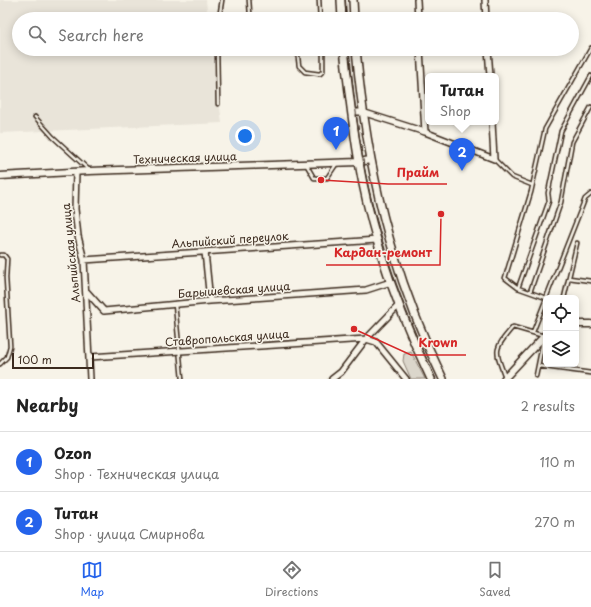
<!DOCTYPE html>
<meta charset="utf-8">
<style>
body{margin:0;font-family:"Playpen Sans",sans-serif;background:#f6f6f6;color:#222}
.controls{position:absolute;right:12px;bottom:12px;display:grid;overflow:hidden;border-radius:6px;box-shadow:0 2px 10px #0003}
.controls button{width:36px;height:36px;display:grid;place-items:center;padding:0;border:0;border-bottom:1px solid #e0e0e0;background:#fff;color:#222;font:20px sans-serif}
.scale{position:absolute;left:12px;bottom:10px;width:82px;box-sizing:border-box;padding-left:4px;border:2px solid #3b2a1e;border-top:0;font-size:11px;line-height:14px;white-space:nowrap;color:#3b2a1e;-webkit-text-stroke:3px #f7f3e8;paint-order:stroke}
.you{position:absolute;left:245px;top:136px;width:14px;height:14px;margin:-10px;border:3px solid #fff;border-radius:50%;background:#1a73e8;box-shadow:0 0 0 6px #1a73e833}
.badge{display:grid;place-items:center;width:26px;height:26px;border-radius:50%;background:#2563eb;color:#fff;font-size:13px;font-weight:700}
.pin{position:absolute;translate:-50% -33px;filter:drop-shadow(0 1px 2px #0008)}
.pin::after{content:'';position:absolute;top:21px;width:14px;height:12px;background:inherit;clip-path:polygon(0 0,100% 0,50% 100%)}
.popup{position:absolute;left:425px;top:73px;width:74px;height:52px;box-sizing:border-box;display:grid;place-content:center;border-radius:6px;background:#fff;filter:drop-shadow(0 1px 3px #0005);font-size:13px;white-space:nowrap;color:#767676}
.popup b{font-size:15px;color:#222}
.popup::after{content:'';position:absolute;left:50%;top:100%;margin-left:-8px;border:8px solid transparent;border-top-color:#fff}
.list{margin:0;padding:0;list-style:none}
h2{display:flex;justify-content:space-between;align-items:center;height:52px;margin:0;padding:0 16px;font-size:17px}
h2 small{font-size:13px;font-weight:400;color:#767676}
.list li{display:grid;grid-template-columns:26px 1fr auto;gap:12px;align-items:center;box-sizing:border-box;height:60px;padding:0 16px;border-top:1px solid #e0e0e0}
.list b{display:block;font-size:15px;white-space:nowrap}
.list p{margin:0;font-size:13px;white-space:nowrap;color:#767676}
.list em{font-size:13px;font-style:normal;color:#767676}
.icon{flex:none;width:22px;height:22px;fill:none;stroke:currentColor;stroke-width:2;stroke-linecap:round;stroke-linejoin:round}
.map{position:relative;flex:none;width:591px;height:379px;overflow:hidden}
.search{position:absolute;background:#fff;box-shadow:0 2px 10px #0003;left:12px;right:12px;top:12px;height:44px;display:flex;align-items:center;gap:10px;box-sizing:border-box;padding:0 14px;border-radius:22px;color:#767676;font-size:15px}
.sheet{height:172px;background:#fff}
nav{display:flex;justify-content:space-around;align-items:center;box-sizing:border-box;height:56px;border-top:1px solid #e0e0e0;background:#fff;font-size:11px;color:#767676}
nav a{display:grid;justify-items:center;gap:2px}
nav .on{color:#2563eb}
.map>svg:first-child{display:block}
.built{fill:#e9e4d9}
.green{fill:#dbd6cb;stroke:#8b8074}
.lines{fill:none;stroke-linecap:round;stroke-linejoin:round}
.service-casing{stroke:#3b2a1e;stroke-width:5.5}
.minor-casing{stroke:#3b2a1e;stroke-width:8}
.tertiary-casing{stroke:#3b2a1e;stroke-width:9}
.secondary-casing{stroke:#3b2a1e;stroke-width:10}
.service{stroke:#f7f3e8;stroke-width:2.5}
.minor{stroke:#f7f3e8;stroke-width:5}
.tertiary{stroke:#f7f3e8;stroke-width:6}
.secondary{stroke:#f7f3e8;stroke-width:7}
.tram{stroke:#3b2a1e;stroke-width:1}
.labels{text-anchor:middle;stroke-width:3;stroke-linejoin:round;paint-order:stroke}
.street-label{font-size:11px;fill:#3b2a1e;stroke:#f7f3e8}
.leader{fill:none;stroke:#d62828;stroke-width:1.5}
.callout-dot{fill:#d62828;stroke:#f7f3e8;stroke-width:1.5}
.callout-label{font-size:12px;text-anchor:middle;font-weight:bold;fill:#d62828;stroke:#f7f3e8;stroke-width:3;stroke-linejoin:round;paint-order:stroke}
</style>
<div class="map">
<svg width="591" height="379" viewBox="0 0 591 379">
<rect width="100%" height="100%" fill="#f7f3e8"/>
<filter id="ink" filterUnits="userSpaceOnUse"><feTurbulence type="fractalNoise" baseFrequency=".025" numOctaves="2"/><feDisplacementMap in="SourceGraphic" scale="8" xChannelSelector="R" yChannelSelector="G"/><feConvolveMatrix kernelMatrix="1 2 1 2 8 2 1 2 1" color-interpolation-filters="sRGB"/></filter>
<g filter="url(#ink)">
<!-- built -->
<path class="built" d="M0,0H206L208,19H19V49H212L222,123L0,133Z"/>
<!-- green -->
<path class="green" d="M411,352L425,379H411L403,361L404,354Z"/>
<g class="lines">
<!-- service casing -->
<g class="service-casing">
<path id="service" d="M249,0L250,14L254,18L289,17L293,19
M319,0L320,19
M219,19L222,0
M217,49L218,104
M297,49L299,66L305,72L320,74L323,71V49
M35,117L53,137L88,169
M495,160L512,177L532,185
M306,164L314,178H327L337,163
M0,255H4L7,259L6,278L10,346L7,357L0,364
M569,278L591,281
M518,288L505,278L531,192L545,129L591,48
M530,292L561,202L572,142L591,107
M546,298L518,288L549,201L548,193L561,131L591,76
M546,298L585,199L591,194
M564,298L577,243
M175,304L182,379
M533,332L546,299
M538,366L591,373
M505,377C495,350 493,350 513,327L544,336L536,376"/>
</g>
<!-- minor casing -->
<g class="minor-casing">
<path id="minor" d="M417,0L418,19
M485,0L486,19
M420,49L425,132
M488,49L490,76
M352,112H362L425,132L494,159L492,122
M76,172L75,209L78,236L84,260L90,379
M205,252L210,301
M84,260L377,240
M87,292L104,311L210,301L366,290L391,282
M90,357L366,339L376,342L406,379
M332,379L341,372L366,339L399,305"/>
</g>
<!-- tertiary casing -->
<g class="tertiary-casing">
<path id="tertiary" d="M0,176L89,171L359,162L370,160
M576,324H591
M504,379L546,334"/>
</g>
<!-- secondary casing -->
<g class="secondary-casing">
<path id="secondary" d="M341,0L342,19
M353,0L354,19
M344,49C349,94 354,140 363,184C377,252 401,317 431,379
M356,49C367,168 390,270 443,379"/>
</g>
<!-- service -->
<use href="#service" class="service"/>
<!-- minor -->
<use href="#minor" class="minor"/>
<!-- tertiary -->
<use href="#tertiary" class="tertiary"/>
<!-- secondary -->
<use href="#secondary" class="secondary"/>
<!-- tram -->
<path class="tram" d="M345,0L346,19
M349,49C354,94 358,140 368,185C383,252 406,317 436,379"/>
</g>
</g>
<g class="labels">
<!-- street labels -->
<g class="street-label">
<text transform="translate(185 158) rotate(-2)" y="4">Техническая улица</text>
<text transform="translate(230 240) rotate(-4)" y="4">Альпийский переулок</text>
<text transform="translate(71 253) rotate(-96)" y="4">Альпийская улица</text>
<text transform="translate(234 290) rotate(-4)" y="4">Барышевская улица</text>
<text transform="translate(227 338) rotate(-4)" y="4">Ставропольская улица</text>
</g>
</g>
<!-- callouts -->
<path class="leader" d="M321 180L388 184H447M441 214L440 265H326M354 329L411 355H466"/>
<g class="callout-dot">
<circle cx="321" cy="180" r="4"/>
<circle cx="441" cy="214" r="4"/>
<circle cx="354" cy="329" r="4"/>
</g>
<g class="callout-label">
<text x="418" y="177">Прайм</text>
<text x="383" y="257">Кардан-ремонт</text>
<text x="438" y="347">Krown</text>
</g>
</svg>
<div class="controls">
<button><svg class="icon" aria-label="locate" viewBox="0 0 24 24"><circle cx="12" cy="12" r="6"/><path d="M12 2v4M12 18v4M2 12h4M18 12h4"/></svg></button>
<button><svg class="icon" aria-label="layers" viewBox="0 0 24 24"><path d="M12 4l9 5-9 5-9-5zM3 14l9 5 9-5"/></svg></button>
</div>
<div class="scale">100 m</div>
<div class="you"></div>
<div class="pin badge" style="left:336px;top:150px">1</div>
<div class="pin badge" style="left:462px;top:171px">2</div>
<div class="popup"><b>Титан</b>Shop</div>
<div class="search"><svg class="icon" aria-label="search" viewBox="0 0 24 24"><circle cx="10" cy="10" r="6"/><path d="M15 15l6 6"/></svg>Search here</div>
</div>
<section class="sheet">
<h2>Nearby<small>2 results</small></h2>
<ul class="list">
<li><span class="badge">1</span><div><b>Ozon</b><p>Shop · Техническая улица</p></div><em>110 m</em></li>
<li><span class="badge">2</span><div><b>Титан</b><p>Shop · улица Смирнова</p></div><em>270 m</em></li>
</ul>
</section>
<nav>
<a class="on"><svg class="icon" aria-label="map" viewBox="0 0 24 24"><path d="M3 6l6-2 6 2 6-2v14l-6 2-6-2-6 2zM9 4v14M15 6v14"/></svg>Map</a>
<a><svg class="icon" aria-label="directions" viewBox="0 0 24 24"><path d="M12 3l9 9-9 9-9-9zM9 14v-3h6M13 9l2 2-2 2"/></svg>Directions</a>
<a><svg class="icon" aria-label="saved" viewBox="0 0 24 24"><path d="M7 4h10v16l-5-4-5 4z"/></svg>Saved</a>
</nav>
